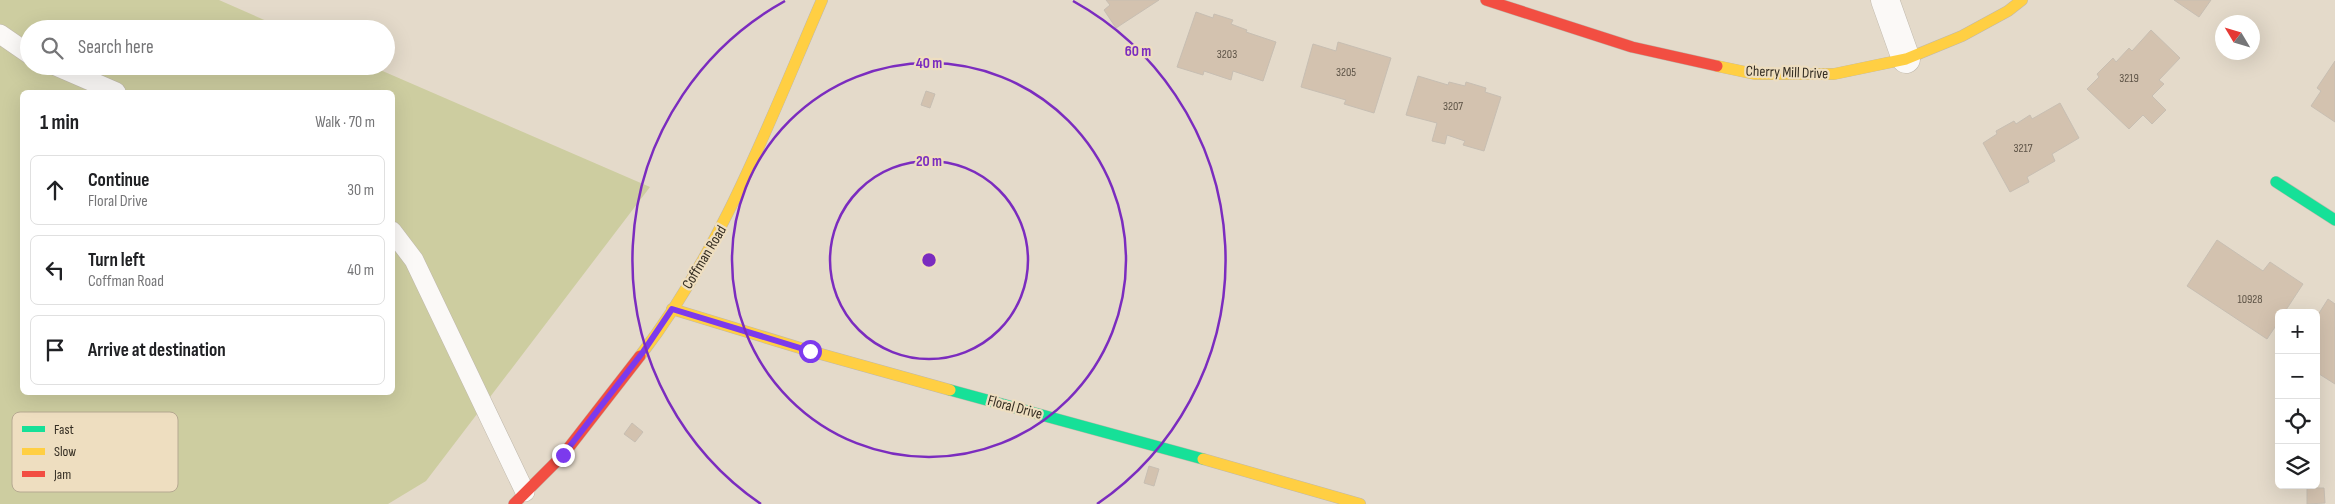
<!DOCTYPE html>
<meta charset="utf-8">
<style>
body{margin:0;font-family:"Sofia Sans Condensed",sans-serif;background:#f2f2f2;color:#202124}
.controls{position:absolute;right:15px;bottom:15px;display:grid;overflow:hidden;border-radius:8px;box-shadow:0 5px 20px #0002}
.controls button{width:45px;height:45px;display:grid;place-items:center;padding:0;border:0;border-bottom:1px solid #e0e0e0;background:#fff;color:#202124;font:25px sans-serif}
.compass{position:absolute;left:2215px;top:15px;width:45px;height:45px;border-radius:50%;background:#fff;box-shadow:0 5px 20px #0002;rotate:308deg}
.stop{position:absolute;width:15px;height:15px;margin:-11px;border:4px solid #7c3aed;border-radius:50%;background:#fff}
.stop.end{background:#7c3aed;border-color:#fff;box-shadow:0 1px 5px #0008}
.list{margin:0;padding:0;list-style:none}
h2{display:flex;justify-content:space-between;align-items:center;height:65px;margin:0;padding:0 20px;font-size:21px}
h2 small{font-size:16px;font-weight:400;color:#757577}
.list li{display:grid;grid-template-columns:32px 1fr auto;gap:15px;align-items:center;box-sizing:border-box;height:70px;margin:0 10px 10px;padding:0 10px;border:1px solid #e0e0e0;border-radius:8px}
.list b{display:block;font-size:19px;white-space:nowrap}
.list p{margin:0;font-size:16px;white-space:nowrap;color:#757577}
.list em{font-size:16px;font-style:normal;color:#757577}
.icon{flex:none;width:28px;height:28px;fill:none;stroke:currentColor;stroke-width:2;stroke-linecap:round;stroke-linejoin:round}
.map{position:relative;flex:none;width:2335px;height:504px;overflow:hidden}
.search{position:absolute;background:#fff;box-shadow:0 5px 20px #0002;left:20px;top:20px;width:375px;height:55px;display:flex;align-items:center;gap:12px;box-sizing:border-box;padding:0 18px;border-radius:28px;color:#757577;font-size:19px}
.panel{position:absolute;background:#fff;box-shadow:0 5px 20px #0002;left:20px;top:90px;width:375px;height:305px;border-radius:8px}
.map>svg:first-child{display:block}
.green{fill:#cdcda0;fill-rule:evenodd}
.building{fill:#d3c2af;stroke:#c7beb2}
.lines{fill:none;stroke-linecap:round;stroke-linejoin:round}
.lane-casing{stroke:#bfb8ab;stroke-width:20}
.street-casing{stroke:#bfb8ab;stroke-width:29}
.fast-casing{stroke:#bfb8ab;stroke-width:12}
.slow-casing{stroke:#bfb8ab;stroke-width:12}
.jam-casing{stroke:#bfb8ab;stroke-width:12}
.lane{stroke:#fbf9f7;stroke-width:19}
.street{stroke:#fbf9f7;stroke-width:28}
.fast{stroke:#16e098;stroke-width:11}
.slow{stroke:#ffcf43;stroke-width:11}
.jam{stroke:#f24e42;stroke-width:11}
.route{stroke:#7c3aed;stroke-width:6}
.ring{fill:none;stroke:#7b2cbf;stroke-width:2.5}
.labels{text-anchor:middle;stroke-width:4.5;stroke-linejoin:round;paint-order:stroke}
.number-label{font-size:12px;fill:#5e5447}
.street-label{font-size:15px;fill:#342d22;stroke:#eedec0}
.key{fill:#eedec0;stroke:#b6a991;stroke-width:1}
.key-label{font-size:14px;fill:#342d22}
.centre{fill:#7b2cbf;stroke:#eedec0;stroke-width:2.5}
.ring-label{font-size:15px;text-anchor:middle;font-weight:bold;fill:#7b2cbf;stroke:#eedec0;stroke-width:4.5;stroke-linejoin:round;paint-order:stroke}
</style>
<div class="map">
<svg width="2335" height="504" viewBox="0 0 2335 504">
<rect width="100%" height="100%" fill="#e4daca"/>
<!-- green -->
<path class="green" d="M0,0H219L285,29H29V66H371L650,187L426,481L388,504H0ZM22,92H392V392H22Z"/>
<!-- building -->
<path class="building" d="M1106,0H1159L1116,28L1104,10L1110,5Z
M2174,0H2211L2199,17Z
M1196,12L1213,18L1214,14L1233,20L1231,24L1247,30L1246,32L1276,42L1263,81L1233,71L1231,80L1204,71L1203,75L1177,67Z
M2151,30L2180,58L2159,80L2164,84L2152,96L2166,110L2152,124L2143,115L2129,129L2087,89L2099,77L2097,74L2113,58L2116,62L2129,48L2132,51Z
M1338,42L1391,58L1374,113L1344,104L1346,100L1301,87L1313,44L1336,51Z
M2335,61V122L2311,106L2321,91L2317,88Z
M1418,76L1448,85L1449,82L1465,86L1466,82L1486,88L1485,92L1501,97L1484,151L1463,145L1465,141L1447,135L1445,144L1432,141L1437,123L1406,115Z
M926,91L935,94L930,108L921,105Z
M2060,103L2079,138L2052,154L2055,161L2027,177L2029,182L2010,192L1983,143L1997,134L1996,131L2014,121L2016,124L2030,115L2032,119Z
M2217,240L2263,271L2270,262L2303,284L2284,313H2279V321L2267,339L2187,286Z
M2328,299L2335,304V384L2316,372V318Z
M632,423L643,432L635,442L624,434Z
M1149,466L1159,469L1154,486L1144,483Z
M2307,488H2324L2325,503L2307,504Z"/>
<g class="lines">
<!-- lane casing -->
<g class="lane-casing">
<path id="lane" d="M0,34L29,54
M56,66L116,92
M392,231L414,260L525,492"/>
</g>
<!-- street casing -->
<g class="street-casing">
<path id="street" d="M1885,0L1906,59"/>
</g>
<!-- fast casing -->
<g class="fast-casing">
<path id="fast" d="M2276,182L2335,220
M950,390L1203,459"/>
</g>
<!-- slow casing -->
<g class="slow-casing">
<path id="slow" d="M1717,66L1755,74H1834L1906,59L1962,36L2008,11L2022,0
M672,309L810,351L950,390
M640,356C722,250 769,122 822,0
M1203,459L1360,504"/>
</g>
<!-- jam casing -->
<g class="jam-casing">
<path id="jam" d="M1486,0L1632,47L1717,66
M514,504L563,455L640,356"/>
</g>
<!-- lane -->
<use href="#lane" class="lane"/>
<!-- street -->
<use href="#street" class="street"/>
<!-- fast -->
<use href="#fast" class="fast"/>
<!-- slow -->
<use href="#slow" class="slow"/>
<!-- jam -->
<use href="#jam" class="jam"/>
</g>
<g class="lines">
<!-- route -->
<path class="route" d="M563,455L643,352L672,309L810,351"/>
</g>
<!-- distance rings -->
<g class="ring">
<circle cx="929" cy="260" r="99"/>
<circle cx="929" cy="260" r="197"/>
<path d="M761 504A296 296 0 0 1 785 1M1073 1A296 296 0 0 1 1097 504"/>
</g>
<g class="labels">
<!-- number labels -->
<g class="number-label">
<text x="1227" y="58">3203</text>
<text x="1346" y="76">3205</text>
<text x="2129" y="82">3219</text>
<text x="1453" y="110">3207</text>
<text x="2023" y="152">3217</text>
<text x="2250" y="303">10928</text>
</g>
<!-- street labels -->
<g class="street-label">
<text transform="translate(1787 72) rotate(2)" y="5">Cherry Mill Drive</text>
<text transform="translate(704 257) rotate(-59)" y="5">Coffman Road</text>
<text transform="translate(1015 407) rotate(15)" y="5">Floral Drive</text>
</g>
</g>
<!-- legend -->
<rect x="12" y="412" width="166" height="80" rx="8" class="key"/>
<rect x="22" y="426" width="23" height="6" fill="#16e098"/>
<rect x="22" y="448" width="23" height="7" fill="#ffcf43"/>
<rect x="22" y="471" width="23" height="6" fill="#f24e42"/>
<g class="key-label">
<text x="54" y="434">Fast</text>
<text x="54" y="456">Slow</text>
<text x="54" y="479">Jam</text>
</g>
<circle cx="929" cy="260" r="8" class="centre"/>
<g class="ring-label">
<text x="1138" y="56">60 m</text>
<text x="929" y="68">40 m</text>
<text x="929" y="166">20 m</text>
</g>
</svg>
<div class="controls">
<button>+</button>
<button>−</button>
<button><svg class="icon" aria-label="locate" viewBox="0 0 24 24"><circle cx="12" cy="12" r="6"/><path d="M12 2v4M12 18v4M2 12h4M18 12h4"/></svg></button>
<button><svg class="icon" aria-label="layers" viewBox="0 0 24 24"><path d="M12 4l9 5-9 5-9-5zM3 14l9 5 9-5"/></svg></button>
</div>
<svg class="compass" viewBox="-18 -18 36 36"><path d="M0-13l5 13h-10z" fill="#e53935"/><path d="M0 13l5-13h-10z" fill="#757577"/></svg>
<div class="stop" style="left:810px;top:351px"></div>
<div class="stop end" style="left:563px;top:455px"></div>
<div class="search"><svg class="icon" aria-label="search" viewBox="0 0 24 24"><circle cx="10" cy="10" r="6"/><path d="M15 15l6 6"/></svg>Search here</div>
<section class="panel">
<h2>1 min<small>Walk · 70 m</small></h2>
<ul class="list">
<li><svg class="icon" aria-label="ahead" viewBox="0 0 24 24"><path d="M12 20V5M6 11l6-6 6 6"/></svg><div><b>Continue</b><p>Floral Drive</p></div><em>30 m</em></li>
<li><svg class="icon" aria-label="left" viewBox="0 0 24 24"><path d="M17 20v-9H6M10 6l-5 5 5 5"/></svg><div><b>Turn left</b><p>Coffman Road</p></div><em>40 m</em></li>
<li><svg class="icon" aria-label="arrive" viewBox="0 0 24 24"><path d="M6 21V4h12l-3 4 3 4H6"/></svg><div><b>Arrive at destination</b></div></li>
</ul>
</section>
</div>
